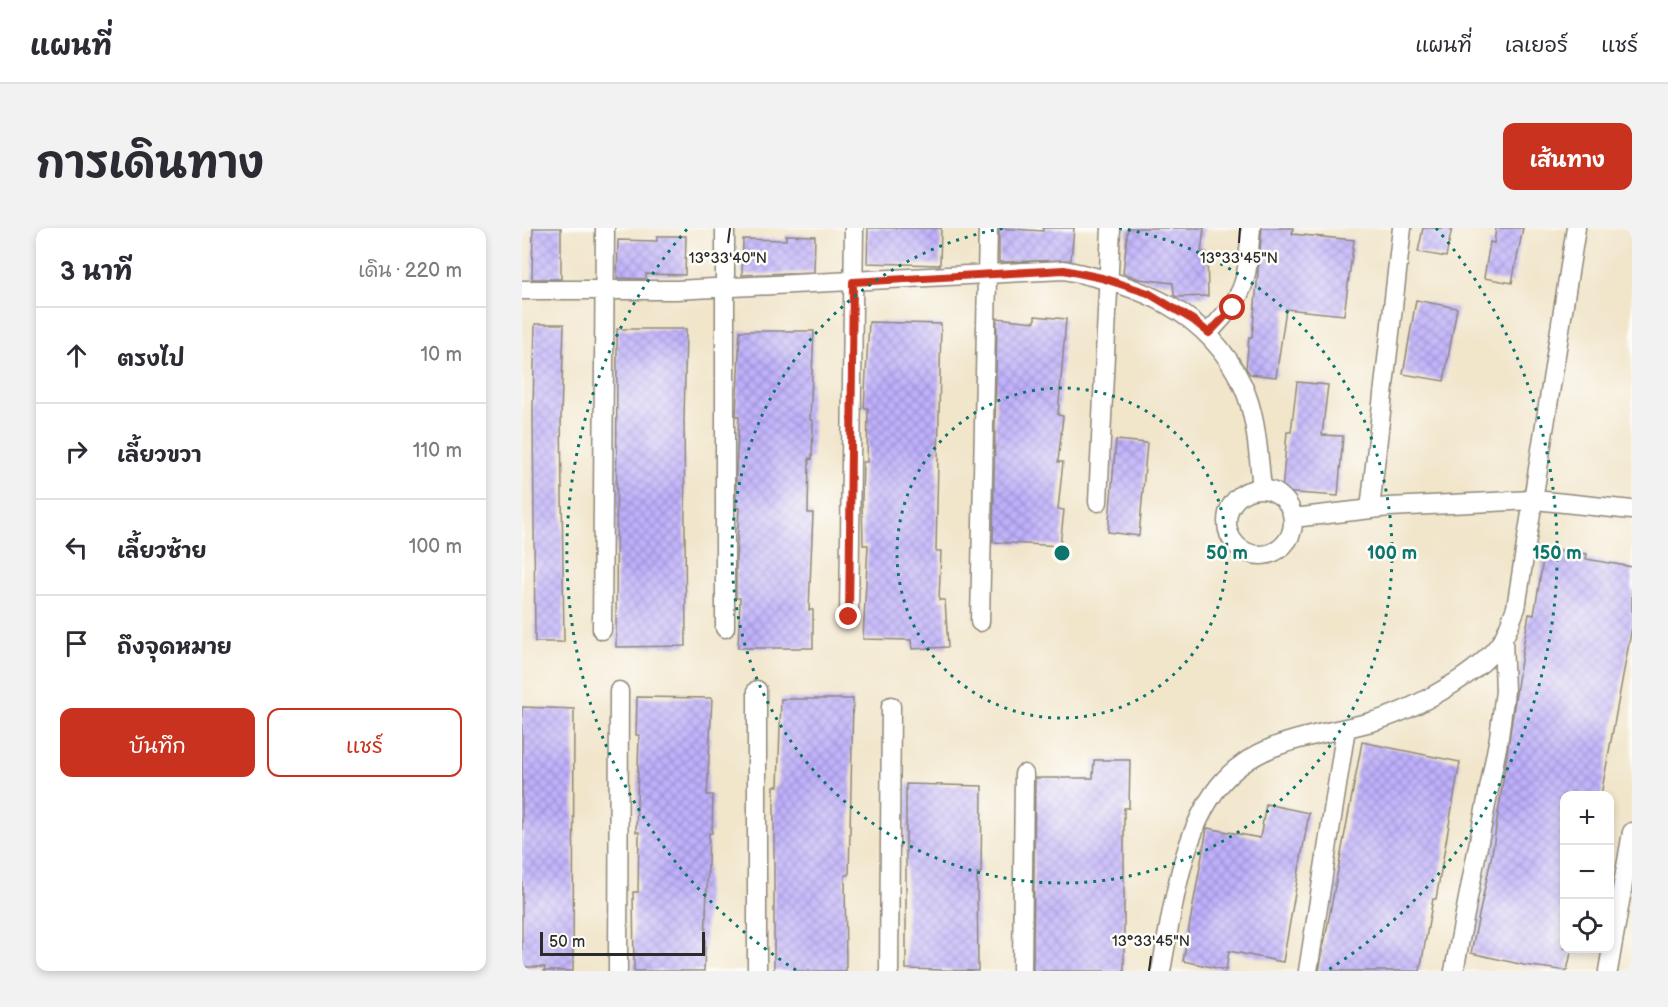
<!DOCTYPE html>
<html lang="th">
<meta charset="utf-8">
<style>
body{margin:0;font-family:"Balsamiq Sans","Playpen Sans Thai",sans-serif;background:#f2f2f3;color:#2b2b33}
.controls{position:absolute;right:18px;bottom:18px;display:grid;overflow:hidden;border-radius:12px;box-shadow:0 3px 9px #0003}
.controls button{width:54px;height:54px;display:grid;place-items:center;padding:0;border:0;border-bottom:2px solid #e1e1e2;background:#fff;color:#2b2b33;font:30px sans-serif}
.scale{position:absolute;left:18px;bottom:15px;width:165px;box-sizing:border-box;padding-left:6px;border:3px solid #2b2b2b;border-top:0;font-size:16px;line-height:21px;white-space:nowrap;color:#2b2b2b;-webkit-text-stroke:4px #fdfcf7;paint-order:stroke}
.stop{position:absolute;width:18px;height:18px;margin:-14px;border:4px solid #c8321e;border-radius:50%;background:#fff}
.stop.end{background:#c8321e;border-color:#fff;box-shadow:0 2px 6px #0008}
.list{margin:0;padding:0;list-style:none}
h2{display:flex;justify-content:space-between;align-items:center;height:78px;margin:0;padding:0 24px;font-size:26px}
h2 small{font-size:20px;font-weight:400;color:#7c7c81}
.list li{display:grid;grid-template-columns:39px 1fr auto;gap:18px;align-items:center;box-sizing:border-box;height:96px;padding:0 24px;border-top:2px solid #e1e1e2}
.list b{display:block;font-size:22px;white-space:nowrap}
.list em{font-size:20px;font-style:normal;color:#7c7c81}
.actions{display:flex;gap:12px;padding:18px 24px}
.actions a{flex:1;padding:14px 0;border:2px solid #c8321e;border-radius:12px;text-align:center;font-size:21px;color:#c8321e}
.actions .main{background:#c8321e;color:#fff}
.icon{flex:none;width:33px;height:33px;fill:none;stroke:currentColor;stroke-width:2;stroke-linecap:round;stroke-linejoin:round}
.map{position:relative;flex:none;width:1110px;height:743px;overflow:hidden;border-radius:12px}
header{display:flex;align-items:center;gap:36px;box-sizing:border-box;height:84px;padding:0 30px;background:#fff;border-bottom:2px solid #e1e1e2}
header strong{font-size:28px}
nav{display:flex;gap:33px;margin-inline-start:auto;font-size:21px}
.intro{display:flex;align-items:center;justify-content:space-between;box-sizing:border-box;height:144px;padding:0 36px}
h1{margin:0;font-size:42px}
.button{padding:15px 27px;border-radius:12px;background:#c8321e;color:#fff;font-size:21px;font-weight:700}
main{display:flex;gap:36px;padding:0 36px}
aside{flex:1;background:#fff;border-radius:12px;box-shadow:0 3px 9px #0003}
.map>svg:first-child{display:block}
.building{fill:url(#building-cross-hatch)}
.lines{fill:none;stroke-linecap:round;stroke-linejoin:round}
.minor-casing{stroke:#8e887a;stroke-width:21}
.minor{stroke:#fff;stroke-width:18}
.route{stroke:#c8321e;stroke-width:8}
.ticks{fill:none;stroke:#2b2b2b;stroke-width:2}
.ring{fill:none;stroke:#0f766e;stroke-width:3;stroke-dasharray:3 6}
.ticks-label{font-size:15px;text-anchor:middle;fill:#2b2b2b;stroke:#fdfcf7;stroke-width:5;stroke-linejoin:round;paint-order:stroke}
.centre{fill:#0f766e;stroke:#fdfcf7;stroke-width:3}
.ring-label{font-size:18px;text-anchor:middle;font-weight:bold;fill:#0f766e;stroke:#fdfcf7;stroke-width:5;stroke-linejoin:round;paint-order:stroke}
</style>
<header>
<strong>แผนที่</strong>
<nav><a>แผนที่</a><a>เลเยอร์</a><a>แชร์</a></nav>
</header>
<div class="intro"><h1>การเดินทาง</h1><a class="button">เส้นทาง</a></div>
<main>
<aside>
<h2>3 นาที<small>เดิน · 220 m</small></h2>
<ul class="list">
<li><svg class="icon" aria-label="ahead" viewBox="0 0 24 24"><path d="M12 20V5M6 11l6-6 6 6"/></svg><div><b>ตรงไป</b></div><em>10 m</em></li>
<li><svg class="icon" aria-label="right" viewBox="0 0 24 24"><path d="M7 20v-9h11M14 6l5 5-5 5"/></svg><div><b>เลี้ยวขวา</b></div><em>110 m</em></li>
<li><svg class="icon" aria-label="left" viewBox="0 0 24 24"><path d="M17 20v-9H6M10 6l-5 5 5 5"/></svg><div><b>เลี้ยวซ้าย</b></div><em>100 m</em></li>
<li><svg class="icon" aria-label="arrive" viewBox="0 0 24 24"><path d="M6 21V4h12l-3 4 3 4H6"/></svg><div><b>ถึงจุดหมาย</b></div></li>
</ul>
<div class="actions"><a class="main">บันทึก</a><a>แชร์</a></div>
</aside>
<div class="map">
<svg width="1110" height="743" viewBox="0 0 1110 743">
<defs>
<pattern id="building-cross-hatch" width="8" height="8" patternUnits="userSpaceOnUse" patternTransform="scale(1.5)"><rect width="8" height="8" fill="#bfb0fc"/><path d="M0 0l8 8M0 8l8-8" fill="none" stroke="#9b8fcc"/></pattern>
</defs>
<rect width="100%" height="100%" fill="#fdfcf7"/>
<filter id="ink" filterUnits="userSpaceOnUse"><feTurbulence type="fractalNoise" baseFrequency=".0167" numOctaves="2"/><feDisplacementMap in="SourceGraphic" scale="12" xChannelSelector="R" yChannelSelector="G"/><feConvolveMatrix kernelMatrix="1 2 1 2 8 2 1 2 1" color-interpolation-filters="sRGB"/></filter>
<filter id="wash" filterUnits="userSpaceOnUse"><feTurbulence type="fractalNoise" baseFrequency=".008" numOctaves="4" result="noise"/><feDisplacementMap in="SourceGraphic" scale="24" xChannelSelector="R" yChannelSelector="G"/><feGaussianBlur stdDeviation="1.35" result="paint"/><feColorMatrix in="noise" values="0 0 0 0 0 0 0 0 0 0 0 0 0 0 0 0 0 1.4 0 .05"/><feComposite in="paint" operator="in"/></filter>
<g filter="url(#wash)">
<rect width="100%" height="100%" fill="#f1e5ca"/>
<g id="blocks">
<!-- building -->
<path class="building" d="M11,0H39V51H10Z
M346,0H419L418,37L345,35Z
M477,0L521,3V0H552L549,32L477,34Z
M606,0H682L679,24H685L686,68L655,69L652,67L651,55L617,51L601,45Z
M740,0H771L770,6L832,12L822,87L764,81L754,149L728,146L724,140L727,109H730Z
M901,0H930L924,29L896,24Z
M974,0H1001L990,55L962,50L968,14L972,15Z
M264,7L293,8L292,44L220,47L221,11L264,12Z
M135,8H164L163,47L124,46V51L95,50L96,12L135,13Z
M894,72L935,80L922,153L881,146Z
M513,88L544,91L536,187L541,188L536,234H541L536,281L542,282L538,318L471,314L475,90L513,94Z
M347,94L419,96L414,323H419L417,372H423L426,419L390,421L389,412L341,411L346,317H341L340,272L341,234H345L346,180H342Z
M13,96H42L39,187L42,414H13L11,180Z
M95,101H164L162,192L164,418L94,419Z
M218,103H292L288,192H291L290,231L287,230L286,285H291L287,382H291V420H216L218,370H214V332L217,280H214V242L217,188H214Z
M775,154L806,157L800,207L821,208L816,268L760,264L765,204H769Z
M594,212L625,215L617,308L586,304Z
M1023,320L1065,326L1064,331L1110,339V399L1079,567H1042V720H1050L1045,743L1002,737L949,725L970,626L1001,419L1007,386L1012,387Z
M115,469L190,470L185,567H191L190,605H187L182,743H112L111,664H116L117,604H114L117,507H114Z
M259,471H331L327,647H323L324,743H252V558H256Z
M0,479L52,481L51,743H22L23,739H0Z
M840,514L938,534L914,671H911L898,743H797Z
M572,532H608L607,580H602V743H511L513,550H571Z
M384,556L460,558L459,645H455L456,743L384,741Z
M744,576L787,585L761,734L707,723L704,742L661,733L685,600L738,610Z"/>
</g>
</g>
<g filter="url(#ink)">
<use href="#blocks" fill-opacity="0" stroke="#8e887a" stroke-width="1.5"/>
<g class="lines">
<!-- minor casing -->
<g class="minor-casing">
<path id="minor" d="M203,0V400
M0,62H154L542,42C617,57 685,82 720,156C735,187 736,226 740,260
M686,105C726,64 724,55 729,0
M705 294a33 33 0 1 1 66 0a33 33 0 1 1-66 0Z
M576,274L589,0
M848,281L880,0
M771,290L867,279L1013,272L1110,282
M327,389L332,0
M458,394L466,0
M80,402L83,0
M96,743L97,463
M235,743V462
M367,743L369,478
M500,743L502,546
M639,743C650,684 659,606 697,558C736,510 794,509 849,494C887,484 962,445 982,409C987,400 990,389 994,380L1054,0
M786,743L824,500
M932,743L977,509L983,463L981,411
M1086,743L1110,604"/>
</g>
<!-- minor -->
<use href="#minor" class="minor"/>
</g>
</g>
<g class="lines" filter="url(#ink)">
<!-- route -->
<path class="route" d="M327,389L331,54L542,42L580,50L626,65L671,92L687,105L711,80"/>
</g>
<!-- ticks -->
<path class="ticks" d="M206,15L208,0M717,15L718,0M627,743L629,728"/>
<!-- distance rings -->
<g class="ring">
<circle cx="540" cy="325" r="165"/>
<path d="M597 0A330 330 0 1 1 483 0"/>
<path d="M274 742A495 495 0 0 1 166 0M914 0A495 495 0 0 1 806 742"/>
</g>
<g class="ticks-label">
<text x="206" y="35">13°33'40"N</text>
<text x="717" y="35">13°33'45"N</text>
<text x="629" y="718">13°33'45"N</text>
</g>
<circle cx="540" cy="325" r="9" class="centre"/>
<g class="ring-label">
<text x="705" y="331">50 m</text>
<text x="870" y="331">100 m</text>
<text x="1035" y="331">150 m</text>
</g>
</svg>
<div class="controls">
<button>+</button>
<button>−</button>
<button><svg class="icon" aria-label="locate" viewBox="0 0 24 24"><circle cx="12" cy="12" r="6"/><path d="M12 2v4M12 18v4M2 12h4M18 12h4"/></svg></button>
</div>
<div class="scale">50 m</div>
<div class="stop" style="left:711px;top:80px"></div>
<div class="stop end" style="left:327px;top:389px"></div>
</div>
</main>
